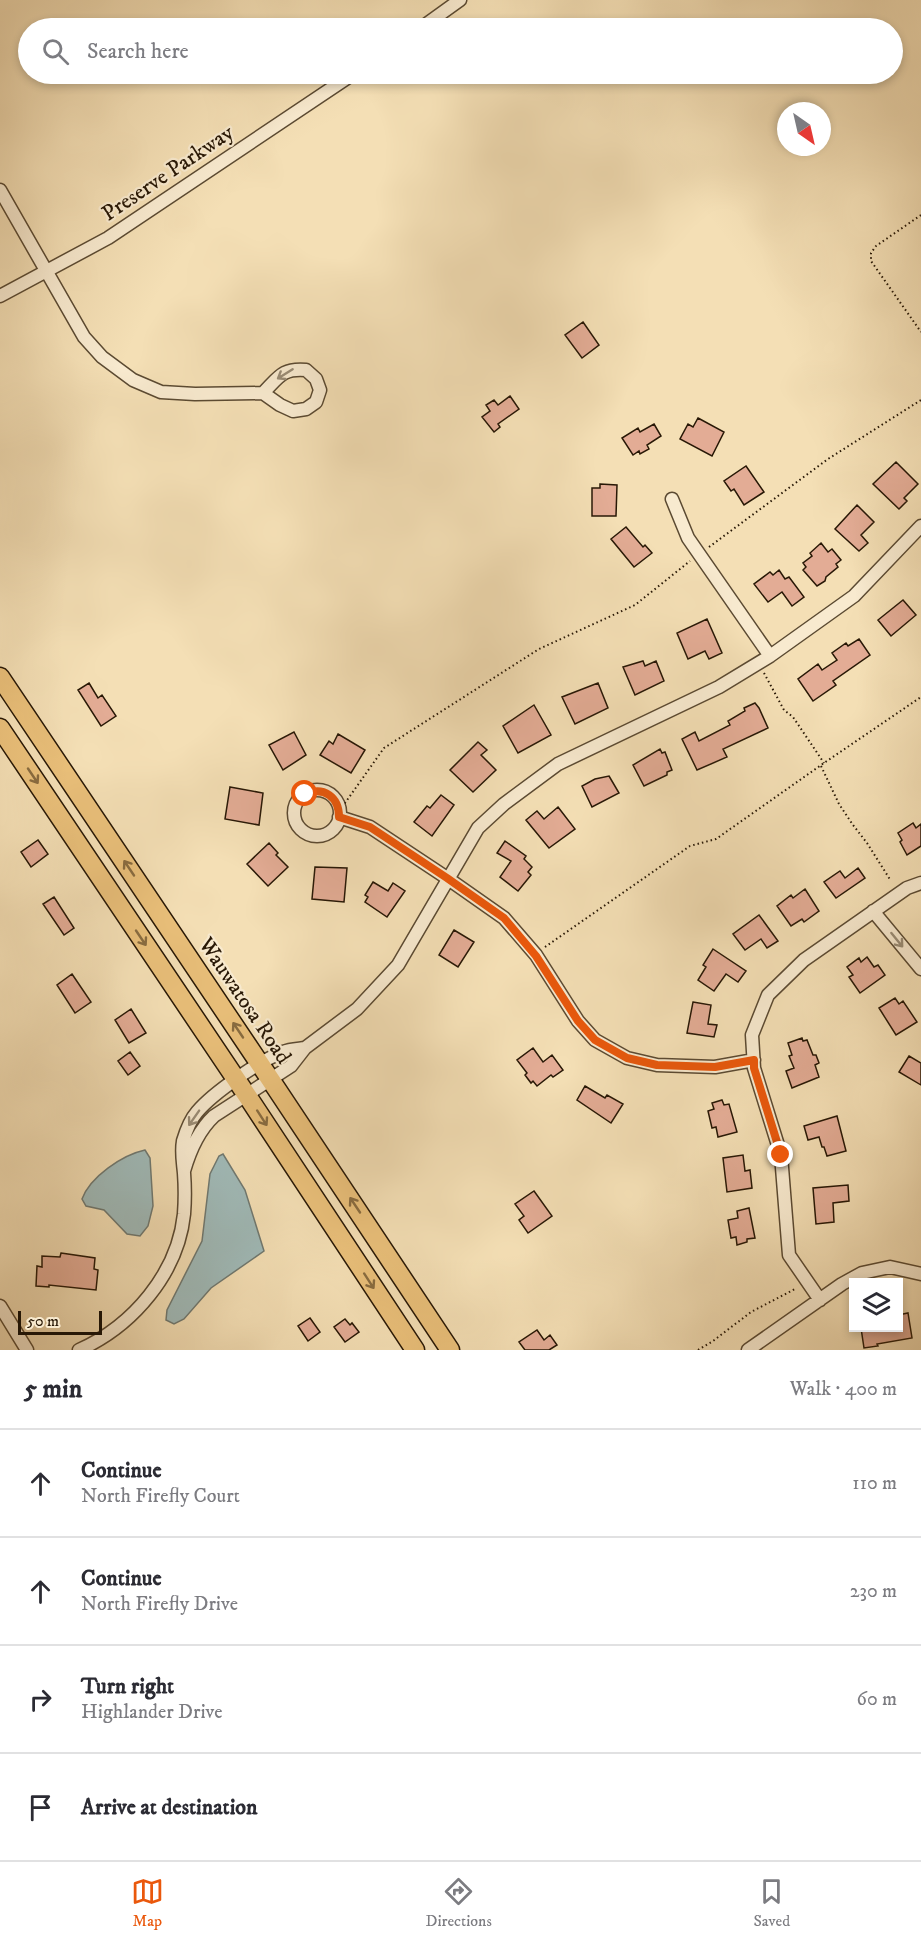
<!DOCTYPE html>
<meta charset="utf-8">
<style>
body{margin:0;font-family:"IM FELL DW Pica",serif;background:#f7f7f7;color:#2b2b33}
.controls{position:absolute;right:18px;bottom:18px;display:grid;overflow:hidden;border-radius:0px;box-shadow:0 3px 9px #0003}
.controls button{width:54px;height:54px;display:grid;place-items:center;padding:0;border:0;border-bottom:2px solid #e1e1e2;background:#fff;color:#2b2b33;font:30px sans-serif}
.compass{position:absolute;left:777px;top:102px;width:54px;height:54px;border-radius:50%;background:#fff;box-shadow:0 3px 9px #0003;rotate:146deg}
.scale{position:absolute;left:18px;bottom:15px;width:84px;box-sizing:border-box;padding-left:6px;border:3px solid #281806;border-top:0;font-size:16px;line-height:21px;white-space:nowrap;color:#281806;-webkit-text-stroke:4px #f8eacf;paint-order:stroke}
.stop{position:absolute;width:18px;height:18px;margin:-14px;border:4px solid #ea580c;border-radius:50%;background:#fff}
.stop.end{background:#ea580c;border-color:#fff;box-shadow:0 2px 6px #0008}
.list{margin:0;padding:0;list-style:none}
h2{display:flex;justify-content:space-between;align-items:center;height:78px;margin:0;padding:0 24px;font-size:26px}
h2 small{font-size:20px;font-weight:400;color:#7c7c81}
.list li{display:grid;grid-template-columns:39px 1fr auto;gap:18px;align-items:center;box-sizing:border-box;height:108px;padding:0 24px;border-top:2px solid #e1e1e2}
.list b{display:block;font-size:22px;white-space:nowrap}
.list p{margin:0;font-size:20px;white-space:nowrap;color:#7c7c81}
.list em{font-size:20px;font-style:normal;color:#7c7c81}
.icon{flex:none;width:33px;height:33px;fill:none;stroke:currentColor;stroke-width:2;stroke-linecap:round;stroke-linejoin:round}
.map{position:relative;flex:none;width:921px;height:1350px;overflow:hidden}
.search{position:absolute;background:#fff;box-shadow:0 3px 9px #0003;left:18px;right:18px;top:18px;height:66px;display:flex;align-items:center;gap:15px;box-sizing:border-box;padding:0 21px;border-radius:33px;color:#7c7c81;font-size:22px}
.sheet{height:510px;background:#fff}
nav{display:flex;justify-content:space-around;align-items:center;box-sizing:border-box;height:84px;border-top:2px solid #e1e1e2;background:#fff;font-size:16px;color:#7c7c81}
nav a{display:grid;justify-items:center;gap:3px}
nav .on{color:#ea580c}
.map>svg:first-child{display:block}
.water{fill:#a0bab8;stroke:#707971;stroke-width:1.5}
.building{fill:#e3ac95;stroke:#281806;stroke-width:1.5}
.lines{fill:none;stroke-linecap:round;stroke-linejoin:round}
.minor-casing{stroke:#5b4a32;stroke-width:15}
.primary-casing{stroke:#281806;stroke-width:21}
.path{stroke:#281806;stroke-width:2;stroke-dasharray:1.5 3;stroke-linecap:butt}
.minor{stroke:#f8eacf;stroke-width:12}
.primary{stroke:#eac07a;stroke-width:18}
.oneway{stroke:#9a8c75}
.oneway2{stroke:#896c40}
.route{stroke:#ea580c;stroke-width:8}
.labels{text-anchor:middle;stroke-width:4.5;stroke-linejoin:round;paint-order:stroke}
.street-label{font-size:22px;fill:#281806;stroke:#f8eacf}
</style>
<div class="map">
<svg width="921" height="1350" viewBox="0 0 921 1350">
<rect width="100%" height="100%" fill="#f4dfb5"/>
<filter id="stains"><feTurbulence type="fractalNoise" baseFrequency=".00333" numOctaves="4"/><feColorMatrix values="0 0 0 0 .2 0 0 0 0 .09 0 0 0 0 .02 0 0 0 .5 -.17"/></filter>
<radialGradient id="worn" r=".72"><stop offset=".6" stop-color="#630" stop-opacity="0"/><stop offset="1" stop-color="#630" stop-opacity=".3"/></radialGradient>
<!-- water -->
<path class="water" d="M145,1150L150,1158L153,1206L148,1226L140,1236L127,1234L104,1210L86,1206L82,1199C90,1177 122,1155 145,1150Z
M223,1154L245,1190L264,1251L211,1288L184,1319L174,1324L166,1320L167,1310L202,1241L210,1174L219,1156Z"/>
<!-- building -->
<path class="building" d="M583,322L599,345L582,358L565,335Z
M510,396L519,409L498,424L500,427L494,432L482,417L490,411L486,405L494,400L498,405Z
M698,418L724,432L712,456L680,439L688,424L693,427Z
M654,424L661,436L647,445L649,449L640,454L639,451L633,455L622,438L638,428L640,432Z
M896,462L918,484L904,498L907,501L899,509L873,484Z
M746,466L764,492L744,505L734,489L731,491L724,481Z
M600,484L617,485L616,516H592V488H600Z
M857,505L874,522L861,535L868,543L859,551L835,529Z
M626,527L643,547L645,545L652,553L634,567L611,539Z
M821,543L828,552L832,549L841,560L836,564L838,567L826,577L825,581L817,586L803,570L806,567L803,563L812,556L810,553Z
M779,570L785,579L789,577L804,597L792,606L782,592L768,602L754,584L770,572L773,575Z
M903,600L916,615L891,636L878,620Z
M707,619L722,653L709,659L705,651L688,659L677,633Z
M859,639L870,655L833,681L836,685L813,701L798,679L818,664L822,670L837,660L832,653L846,643L848,646Z
M643,661L645,666L656,661L664,681L635,695L623,667Z
M89,683L98,698L102,695L116,716L101,726L78,690Z
M598,683L608,708L575,724L562,697Z
M755,703L759,708L768,728L723,749L727,757L697,770L682,739L695,732L699,741L730,725L728,721L745,711L744,708Z
M534,705L551,735L518,753L503,726Z
M294,732L306,755L283,770L269,745Z
M338,734L365,750L351,773L320,755L329,741L333,744Z
M478,742L487,750L481,755L496,770L473,792L450,770Z
M660,749L662,753L665,752L672,770L667,772V775L644,786L633,765Z
M609,776L619,793L592,807L582,786L595,779Z
M230,787L263,793L259,825L225,819Z
M441,795L454,805L432,836L414,822L427,806L430,808Z
M558,807L575,829L549,848L526,820L537,811L544,819Z
M913,823L916,828L921,824V846L907,855L900,842L902,840L898,833Z
M38,840L48,854L31,867L21,852Z
M505,841L526,856L524,859L532,867L528,872L531,875L518,891L500,877L511,861L497,853Z
M269,843L278,853L276,855L288,867L268,886L247,864Z
M315,867L347,868L344,902L312,899Z
M858,868L865,878L836,898L824,882L840,871L845,878Z
M373,882L388,891L393,883L405,891L387,917L365,902L368,897L365,895Z
M805,889L819,911L804,922L802,919L791,926L777,906L791,895L793,898Z
M54,897L74,928L64,935L43,904Z
M759,915L778,941L767,948L761,939L745,950L733,934Z
M454,930L474,942L458,967L439,955Z
M713,949L746,971L738,982L726,974L714,991L698,980L706,967L703,965Z
M867,957L874,967L878,965L885,975L860,993L849,977L853,975L847,967L859,958L861,962Z
M72,974L91,1002L75,1013L57,985Z
M895,998L899,1004L903,1001L917,1022L896,1035L879,1008Z
M693,1002L711,1005L708,1024L717,1025L714,1037L687,1033Z
M131,1009L146,1033L129,1043L115,1020Z
M802,1038L803,1041L807,1040L813,1055H816L819,1063L815,1065L819,1077L792,1088L786,1071L794,1068L789,1056L792,1055L788,1043Z
M533,1048L543,1062L552,1055L563,1070L553,1077L551,1075L537,1086L533,1081L531,1083L525,1075L527,1073L517,1060Z
M130,1052L140,1066L128,1075L118,1061Z
M909,1056L921,1063V1085L899,1072Z
M585,1086L605,1098L607,1095L623,1104L611,1123L577,1100Z
M722,1100L724,1105L729,1104L737,1132L718,1137L716,1127L712,1128L708,1111L714,1109L712,1103Z
M837,1116L846,1151L827,1156L824,1147H822L819,1137L808,1140L804,1126Z
M743,1155L745,1171L750,1170L752,1188L727,1192L723,1158Z
M848,1185L849,1201L833,1203L834,1222L816,1224L813,1188Z
M534,1191L552,1216L528,1233L519,1220L524,1216L515,1204Z
M749,1208L755,1238L747,1239V1242L737,1245L736,1237L731,1238L728,1220L738,1218L737,1211Z
M61,1253L95,1258L94,1269L98,1270L96,1290L49,1285V1287L36,1286L37,1266L42,1267V1256L60,1257Z
M908,1313L912,1338L877,1344L878,1346L864,1348L861,1328H898V1315Z
M310,1318L320,1332L308,1341L298,1326Z
M345,1319L350,1325L352,1323L359,1332L345,1342L334,1327Z
M537,1330L544,1340L550,1335L557,1345L549,1350H525L519,1342Z"/>
<g class="lines">
<!-- minor casing -->
<g class="minor-casing">
<path id="minor" d="M421,28L460,0
M0,190L84,337L102,357L133,380L161,392L195,394L263,393L280,405L293,411L306,409L316,402L320,390L316,379L306,370C282,368 279,377 263,393
M0,296L108,238L353,74
M672,499L688,538L770,656
M294 813a23 23 0 1 1 46 0a23 23 0 1 1-46 0Z
M339,817L370,827L447,878L504,918L536,955L578,1021L595,1040L627,1058L657,1065L715,1067L754,1060
M873,911L921,969
M305,1048L357,1009L398,965L478,828L504,804L558,764L719,687L770,656L854,596L921,526
M820,1300L789,1255L781,1155L754,1068L752,1035L768,995L804,960L907,888L921,883
M0,1306L27,1350
M79,1350C133,1326 178,1273 184,1214C185,1201 185,1186 184,1173C183,1162 181,1152 183,1141C186,1131 190,1120 197,1112C213,1093 259,1061 283,1052C290,1049 298,1049 305,1048L291,1066L214,1116C198,1131 190,1150 184,1171
M748,1350L842,1284L862,1273L890,1267L921,1274"/>
</g>
<!-- primary casing -->
<g class="primary-casing">
<path id="primary" d="M0,677L270,1079L450,1350
M0,728L246,1094L415,1350"/>
</g>
<!-- path -->
<path class="path" d="M921,215L876,246L871,253V261L921,332
M709,547L828,459L921,400
M764,673L784,710L793,717L824,763
M821,766L839,804L853,825L867,843L891,881
M341,806L345,803L384,748L539,649L635,605L690,561
M545,947L690,846L716,839L824,763L921,697
M698,1350L713,1341L751,1312L795,1289"/>
<!-- minor -->
<use href="#minor" class="minor"/>
<!-- primary -->
<use href="#primary" class="primary"/>
</g>
<!-- one-way arrows -->
<defs><path id="oneway-shaft" d="M-6 0H5M1.5-3L5.5 0L1.5 3" fill="none" stroke-width="1.6" stroke-linecap="round" stroke-linejoin="round" transform="scale(1.5)"/></defs>
<g class="oneway">
<use href="#oneway-shaft" transform="translate(285 374) rotate(148)"/>
<use href="#oneway-shaft" transform="translate(897 940) rotate(51)"/>
<use href="#oneway-shaft" transform="translate(194 1118) rotate(125)"/>
</g>
<g class="oneway2">
<use href="#oneway-shaft" transform="translate(33 776) rotate(56)"/>
<use href="#oneway-shaft" transform="translate(129 868) rotate(-124)"/>
<use href="#oneway-shaft" transform="translate(141 938) rotate(56)"/>
<use href="#oneway-shaft" transform="translate(238 1030) rotate(-124)"/>
<use href="#oneway-shaft" transform="translate(262 1118) rotate(57)"/>
<use href="#oneway-shaft" transform="translate(355 1205) rotate(-124)"/>
<use href="#oneway-shaft" transform="translate(369 1281) rotate(57)"/>
</g>
<g class="lines">
<!-- route -->
<path class="route" d="M305,794C324,786 339,797 339,817L370,827L447,878L504,918L536,956L578,1021L595,1040L627,1058L657,1065L715,1067L754,1060V1068L781,1155"/>
</g>
<g class="labels">
<!-- street labels -->
<g class="street-label">
<text transform="translate(167 172) rotate(-34)" y="8">Preserve Parkway</text>
<text transform="translate(246 1000) rotate(56)" y="8">Wauwatosa Road</text>
</g>
</g>
<rect width="100%" height="100%" filter="url(#stains)"/>
<rect width="100%" height="100%" fill="url(#worn)"/>
</svg>
<div class="controls">
<button><svg class="icon" aria-label="layers" viewBox="0 0 24 24"><path d="M12 4l9 5-9 5-9-5zM3 14l9 5 9-5"/></svg></button>
</div>
<svg class="compass" viewBox="-18 -18 36 36"><path d="M0-13l5 13h-10z" fill="#e53935"/><path d="M0 13l5-13h-10z" fill="#7c7c81"/></svg>
<div class="scale">50 m</div>
<div class="stop" style="left:305px;top:794px"></div>
<div class="stop end" style="left:781px;top:1155px"></div>
<div class="search"><svg class="icon" aria-label="search" viewBox="0 0 24 24"><circle cx="10" cy="10" r="6"/><path d="M15 15l6 6"/></svg>Search here</div>
</div>
<section class="sheet">
<h2>5 min<small>Walk · 400 m</small></h2>
<ul class="list">
<li><svg class="icon" aria-label="ahead" viewBox="0 0 24 24"><path d="M12 20V5M6 11l6-6 6 6"/></svg><div><b>Continue</b><p>North Firefly Court</p></div><em>110 m</em></li>
<li><svg class="icon" aria-label="ahead" viewBox="0 0 24 24"><path d="M12 20V5M6 11l6-6 6 6"/></svg><div><b>Continue</b><p>North Firefly Drive</p></div><em>230 m</em></li>
<li><svg class="icon" aria-label="right" viewBox="0 0 24 24"><path d="M7 20v-9h11M14 6l5 5-5 5"/></svg><div><b>Turn right</b><p>Highlander Drive</p></div><em>60 m</em></li>
<li><svg class="icon" aria-label="arrive" viewBox="0 0 24 24"><path d="M6 21V4h12l-3 4 3 4H6"/></svg><div><b>Arrive at destination</b></div></li>
</ul>
</section>
<nav>
<a class="on"><svg class="icon" aria-label="map" viewBox="0 0 24 24"><path d="M3 6l6-2 6 2 6-2v14l-6 2-6-2-6 2zM9 4v14M15 6v14"/></svg>Map</a>
<a><svg class="icon" aria-label="directions" viewBox="0 0 24 24"><path d="M12 3l9 9-9 9-9-9zM9 14v-3h6M13 9l2 2-2 2"/></svg>Directions</a>
<a><svg class="icon" aria-label="saved" viewBox="0 0 24 24"><path d="M7 4h10v16l-5-4-5 4z"/></svg>Saved</a>
</nav>
